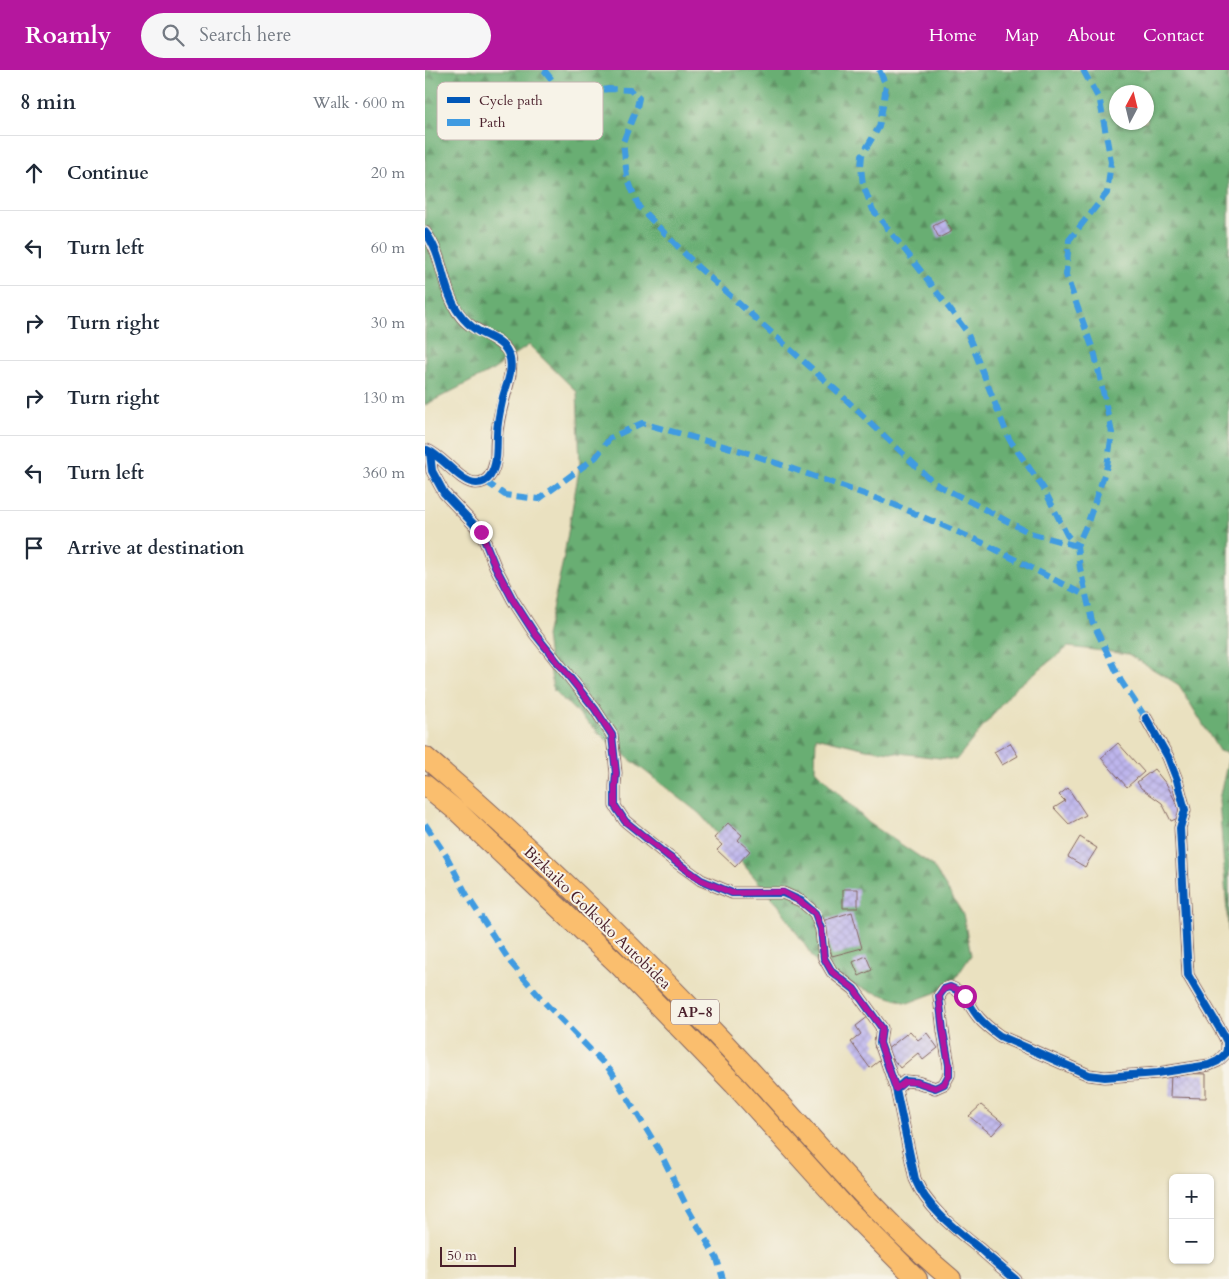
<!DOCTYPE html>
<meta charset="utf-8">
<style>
body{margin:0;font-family:Cardo,serif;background:#f6f6f7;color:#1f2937}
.controls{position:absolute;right:15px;bottom:15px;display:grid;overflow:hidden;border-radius:8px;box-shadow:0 1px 4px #0004}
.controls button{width:45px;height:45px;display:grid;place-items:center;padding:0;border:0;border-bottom:1px solid #e0e1e3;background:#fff;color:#1f2937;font:25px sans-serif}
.compass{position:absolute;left:684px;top:15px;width:45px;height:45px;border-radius:50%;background:#fff;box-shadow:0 1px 4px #0004;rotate:7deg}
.scale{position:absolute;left:15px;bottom:12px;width:76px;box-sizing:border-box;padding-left:5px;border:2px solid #4a1f2b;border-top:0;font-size:14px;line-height:18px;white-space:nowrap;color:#4a1f2b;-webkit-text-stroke:4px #f7f3e8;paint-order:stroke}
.stop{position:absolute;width:15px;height:15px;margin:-11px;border:4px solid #b5179e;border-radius:50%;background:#fff}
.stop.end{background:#b5179e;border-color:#fff;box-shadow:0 1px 5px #0008}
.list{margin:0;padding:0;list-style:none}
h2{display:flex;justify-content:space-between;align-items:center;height:65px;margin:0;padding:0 20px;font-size:21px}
h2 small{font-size:16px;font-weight:400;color:#747a83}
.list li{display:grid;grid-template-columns:32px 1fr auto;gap:15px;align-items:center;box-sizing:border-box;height:75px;padding:0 20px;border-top:1px solid #e0e1e3}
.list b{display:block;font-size:19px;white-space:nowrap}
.list em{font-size:16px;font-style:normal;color:#747a83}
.icon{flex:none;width:28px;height:28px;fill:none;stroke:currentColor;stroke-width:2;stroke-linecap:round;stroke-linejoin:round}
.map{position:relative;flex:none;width:804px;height:1209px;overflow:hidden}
header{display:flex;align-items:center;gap:30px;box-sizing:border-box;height:70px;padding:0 25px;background:#b5179e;color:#fff}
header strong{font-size:24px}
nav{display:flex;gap:28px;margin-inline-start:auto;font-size:18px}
.search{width:350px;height:45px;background:#f6f6f7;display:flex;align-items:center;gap:12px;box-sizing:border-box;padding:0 18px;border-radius:28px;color:#747a83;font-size:19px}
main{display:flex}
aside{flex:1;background:#fff}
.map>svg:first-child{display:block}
.forest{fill:url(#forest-firs);stroke:#5a664f;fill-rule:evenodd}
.building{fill:url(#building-cross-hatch)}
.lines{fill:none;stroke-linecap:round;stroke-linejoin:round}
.street-casing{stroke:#82635f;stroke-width:13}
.highway-casing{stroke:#82635f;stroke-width:22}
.street{stroke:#fff;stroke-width:11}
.highway{stroke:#fabe6e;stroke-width:20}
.quiet{stroke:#409be1;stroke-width:6;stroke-dasharray:12 6;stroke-linecap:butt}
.cycleway-casing{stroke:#f7f3e8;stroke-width:11}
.cycleway{stroke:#0057b8;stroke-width:8}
.route{stroke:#b5179e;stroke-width:6}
.labels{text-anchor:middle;stroke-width:4;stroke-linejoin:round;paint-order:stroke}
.shield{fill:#f7f3e8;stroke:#7e5f64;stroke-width:1}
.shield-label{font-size:15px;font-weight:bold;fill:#4a1f2b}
.street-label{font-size:16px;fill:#4a1f2b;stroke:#f7f3e8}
.key{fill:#f7f3e8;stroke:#c3b3af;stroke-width:1}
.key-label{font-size:14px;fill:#4a1f2b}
</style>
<header>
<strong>Roamly</strong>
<div class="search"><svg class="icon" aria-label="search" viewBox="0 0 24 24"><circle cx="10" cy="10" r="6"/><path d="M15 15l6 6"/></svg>Search here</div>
<nav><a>Home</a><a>Map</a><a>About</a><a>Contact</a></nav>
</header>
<main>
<aside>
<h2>8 min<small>Walk · 600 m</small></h2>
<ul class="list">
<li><svg class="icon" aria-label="ahead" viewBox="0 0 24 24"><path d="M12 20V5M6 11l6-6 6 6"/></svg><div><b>Continue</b></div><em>20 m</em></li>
<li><svg class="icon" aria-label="left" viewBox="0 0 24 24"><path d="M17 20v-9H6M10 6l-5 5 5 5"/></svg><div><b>Turn left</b></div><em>60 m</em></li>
<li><svg class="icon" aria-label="right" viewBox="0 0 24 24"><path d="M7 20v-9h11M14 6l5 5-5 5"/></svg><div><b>Turn right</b></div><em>30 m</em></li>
<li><svg class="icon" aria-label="right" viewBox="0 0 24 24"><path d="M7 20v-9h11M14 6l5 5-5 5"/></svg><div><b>Turn right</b></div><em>130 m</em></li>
<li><svg class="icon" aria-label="left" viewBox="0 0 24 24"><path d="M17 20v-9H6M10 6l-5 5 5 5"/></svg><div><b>Turn left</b></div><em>360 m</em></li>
<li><svg class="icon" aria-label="arrive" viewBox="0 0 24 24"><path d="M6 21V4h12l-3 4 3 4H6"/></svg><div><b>Arrive at destination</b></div></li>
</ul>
</aside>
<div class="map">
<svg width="804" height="1209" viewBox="0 0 804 1209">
<defs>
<pattern id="forest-firs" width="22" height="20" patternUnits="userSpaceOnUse" patternTransform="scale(1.25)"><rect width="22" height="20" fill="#69ae73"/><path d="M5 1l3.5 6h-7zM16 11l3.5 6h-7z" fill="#588d5f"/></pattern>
<pattern id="building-cross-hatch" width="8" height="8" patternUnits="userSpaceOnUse" patternTransform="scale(1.25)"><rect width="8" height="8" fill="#beb6ed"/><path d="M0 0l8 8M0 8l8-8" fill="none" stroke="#a59ccb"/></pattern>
</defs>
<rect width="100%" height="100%" fill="#f7f3e8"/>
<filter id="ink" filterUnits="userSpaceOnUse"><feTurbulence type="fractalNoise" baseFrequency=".02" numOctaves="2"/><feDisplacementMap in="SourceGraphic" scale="10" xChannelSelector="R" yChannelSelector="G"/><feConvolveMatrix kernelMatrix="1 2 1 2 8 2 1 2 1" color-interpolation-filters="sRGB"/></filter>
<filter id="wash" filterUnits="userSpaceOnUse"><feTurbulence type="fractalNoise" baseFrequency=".0096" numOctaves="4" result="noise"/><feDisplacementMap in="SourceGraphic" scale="20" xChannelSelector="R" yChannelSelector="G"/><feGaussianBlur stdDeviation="1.12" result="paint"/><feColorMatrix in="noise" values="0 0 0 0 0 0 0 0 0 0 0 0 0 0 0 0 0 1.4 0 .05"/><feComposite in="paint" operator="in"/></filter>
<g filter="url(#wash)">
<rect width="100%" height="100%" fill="#eae1c0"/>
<!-- forest -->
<path class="forest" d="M0,0H804V684L794,681L754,615L703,584L643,577L589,619L531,690L441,679L391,667L390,700L444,753L507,795L538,844L546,885L525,917L483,933L401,907L354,836L275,744L189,677L128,620L121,566L138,491L155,394L152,322L104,275L68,300L0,335ZM692,22H722V52H692Z
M804,686V871L794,729Z"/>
<g id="blocks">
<!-- building -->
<path class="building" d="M520,150L527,161L514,168L508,156Z
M585,673L593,686L577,695L569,682Z
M693,673L719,702L702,717L676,688Z
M729,699L742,715L758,746L746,751L737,733L716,718L712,712Z
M643,718L661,745L644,754L629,738L640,731L634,725Z
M303,753L317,765L313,770L325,781L310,797L292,780L297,775L289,768Z
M655,767L672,778L660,797L643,787Z
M418,819H433V838H418Z
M427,842L437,878L407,886L397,851Z
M441,886L447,900L434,906L428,892Z
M444,946L455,964L448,969L452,974L449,977L458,988L445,998L426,972L436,964L431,956Z
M485,961L493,970L502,963L513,978L498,990L493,983L475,998L461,980Z
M746,1003L781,1004V1028L745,1027Z
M556,1035L578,1053L567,1065L544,1046Z"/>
</g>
</g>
<g filter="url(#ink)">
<use href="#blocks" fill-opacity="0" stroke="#82635f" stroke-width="1"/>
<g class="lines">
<!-- street casing -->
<g class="street-casing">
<path id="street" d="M0,162C21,189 16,226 40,251C51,262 76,269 83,282C87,288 86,297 85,304C82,321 75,338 73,355C71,365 71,376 71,386C70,393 69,401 64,407C61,411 56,413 51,413C35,413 18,386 2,380
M5,382L7,401L19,423L56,462L70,496L88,530L110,564L170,639L187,665L191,703L190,716V736L200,751L243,786L276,810L307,823H358L376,831L390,843L396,859L399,888L407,902L429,919L457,958L455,973L471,1019
M590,1209C578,1199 566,1189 555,1179C530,1159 502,1138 490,1109L471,1019L480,1011L492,1012L510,1018L519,1014L524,1005V995L518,961L514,926L519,919L525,917C543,924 543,935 554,948C560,955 568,961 575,966L664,1005L680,1007L733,1003L784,995L793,991L801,983L802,979V972L799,966L763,905L755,758L760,740L752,710L743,687L721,648"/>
</g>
<!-- highway casing -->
<g class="highway-casing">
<path id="highway" d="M0,687C113,783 218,886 319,994C387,1066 449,1145 526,1209
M0,715L33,742L195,896L309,1014L420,1137L492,1209"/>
</g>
<!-- street -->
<use href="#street" class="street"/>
<!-- highway -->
<use href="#highway" class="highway"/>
<!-- quiet -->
<path class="quiet" d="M119,0L137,22L143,26L183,19L205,20L214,28L212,37L198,72L202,107L214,137L273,197L412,321L509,413L605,463L652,476
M454,0L461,15L458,36L454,57L437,85L436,97L438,115L448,140L483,184L542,262L584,369L619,419L642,465L652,476
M658,0L675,31L686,92L682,123L644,170L641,205L670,285L687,363L682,396L664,449L652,476L655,498L667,551L696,611L721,648
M60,411L80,425L114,429L171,387L185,368L217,353L320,382L470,435L556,472L661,526
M0,754L22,787L43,827L86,893L120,933L186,1001L234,1080L263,1139L292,1189L298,1209"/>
<!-- cycleway casing -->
<g class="cycleway-casing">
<path id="cycleway" d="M0,162C19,186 16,218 34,243C39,250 45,256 53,261C63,267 78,271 83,283C90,297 82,313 78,327C76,336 74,345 73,353C70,370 75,391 65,406C62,410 57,413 52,413C36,414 19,387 2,380
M5,382L7,401L19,423L56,462L70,496L88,530L110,564L170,639L187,665L191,703L190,716V736L200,751L243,786L276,810L307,823H358L376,831L390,843L396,859L399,888L407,902L429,919L457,958L455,973L471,1019
M590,1209C578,1199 566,1189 555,1179C530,1159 502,1138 490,1109L471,1019L480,1011L492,1012L510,1018L519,1014L524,1005V995L518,961L514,926L519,919L525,917C543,924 543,935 554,948C560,955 568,961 575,966L664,1005L680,1007L733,1003L784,995L793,991L801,983L802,979V972L799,966L763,905L755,758L760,740L752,710L743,687L721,648"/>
</g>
<!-- cycleway -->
<use href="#cycleway" class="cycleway"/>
</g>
</g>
<g class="lines" filter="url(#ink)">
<!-- route -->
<path class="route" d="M56,462L70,496L88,530L110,564L170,639L187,665L191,703L190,716V736L200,751L243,786L276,810L307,823L358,822L376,832L390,843L396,859L399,888L407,902L429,919L457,958L455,973L471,1019L480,1012H492L510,1018L519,1014L524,1005V995L518,961L514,926L519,919L525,917L534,920L540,926"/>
</g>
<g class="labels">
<!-- shield labels -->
<rect class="shield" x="246" y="929.5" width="48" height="25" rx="4"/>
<g class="shield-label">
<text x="270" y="947">AP-8</text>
</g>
<!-- street labels -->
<g class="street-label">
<text transform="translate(173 847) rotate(44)" y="6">Bizkaiko Golkoko Autobidea</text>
</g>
</g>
<!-- legend -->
<rect x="12" y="12" width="166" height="58" rx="8" class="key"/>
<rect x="22" y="27" width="23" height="6" fill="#0057b8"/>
<rect x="22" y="49" width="23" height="7" fill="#409be1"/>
<g class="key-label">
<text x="54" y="35">Cycle path</text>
<text x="54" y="57">Path</text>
</g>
</svg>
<div class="controls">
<button>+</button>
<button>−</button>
</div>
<svg class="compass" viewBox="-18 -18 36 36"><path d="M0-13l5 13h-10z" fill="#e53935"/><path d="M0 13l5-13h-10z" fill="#747a83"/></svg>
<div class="scale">50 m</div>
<div class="stop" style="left:540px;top:926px"></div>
<div class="stop end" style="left:56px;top:462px"></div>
</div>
</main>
